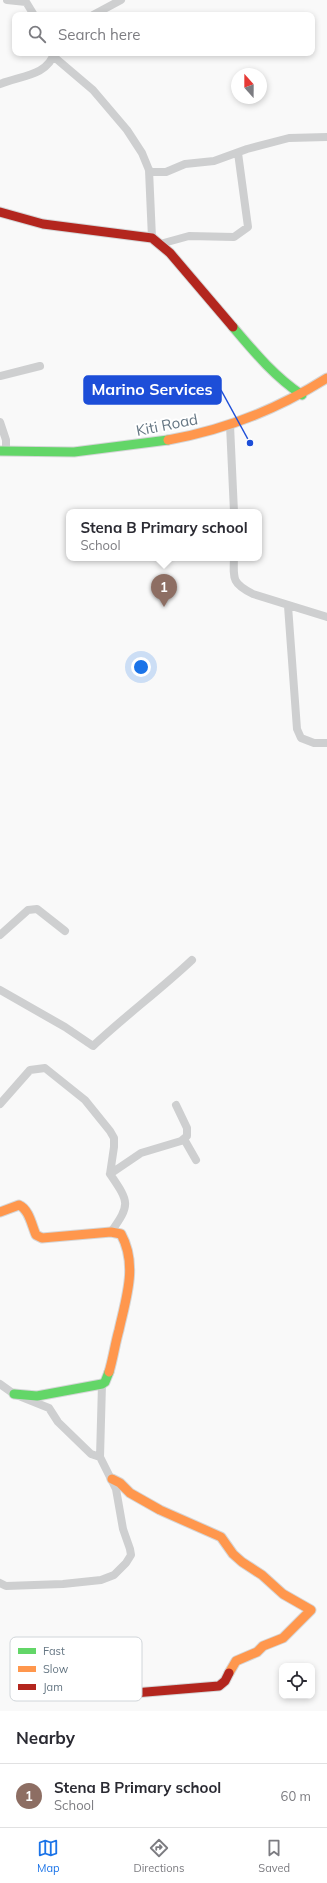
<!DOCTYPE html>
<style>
body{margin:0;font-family:Mulish,sans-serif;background:#f2f2f3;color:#2b2b33}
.controls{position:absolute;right:12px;bottom:12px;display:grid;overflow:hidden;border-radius:8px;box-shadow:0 2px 6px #0003}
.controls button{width:36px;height:36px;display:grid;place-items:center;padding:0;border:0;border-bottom:1px solid #e1e1e2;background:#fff;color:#2b2b33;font:20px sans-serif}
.compass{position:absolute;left:231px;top:68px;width:36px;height:36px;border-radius:50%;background:#fff;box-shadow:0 2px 6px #0003;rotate:339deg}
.you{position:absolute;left:141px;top:667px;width:14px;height:14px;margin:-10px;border:3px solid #fff;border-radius:50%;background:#1a73e8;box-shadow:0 0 0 6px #1a73e833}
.badge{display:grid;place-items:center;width:26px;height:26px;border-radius:50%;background:#1a73e8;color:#fff;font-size:13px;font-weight:700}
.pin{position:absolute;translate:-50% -33px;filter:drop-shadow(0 1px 2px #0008)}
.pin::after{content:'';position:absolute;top:21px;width:14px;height:12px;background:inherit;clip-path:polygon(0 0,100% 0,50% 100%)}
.popup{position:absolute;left:66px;top:509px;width:196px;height:52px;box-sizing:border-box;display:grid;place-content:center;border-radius:8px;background:#fff;filter:drop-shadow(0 1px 3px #0005);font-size:13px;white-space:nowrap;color:#7c7c81}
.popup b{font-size:15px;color:#2b2b33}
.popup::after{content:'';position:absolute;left:50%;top:100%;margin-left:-8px;border:8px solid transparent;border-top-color:#fff}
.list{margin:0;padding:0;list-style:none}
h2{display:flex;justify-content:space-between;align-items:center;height:52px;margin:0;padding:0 16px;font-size:17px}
h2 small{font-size:13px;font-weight:400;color:#7c7c81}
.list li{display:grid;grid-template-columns:26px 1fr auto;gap:12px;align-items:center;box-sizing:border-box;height:64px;padding:0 16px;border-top:1px solid #e1e1e2}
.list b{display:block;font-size:15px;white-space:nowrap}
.list p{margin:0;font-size:13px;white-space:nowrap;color:#7c7c81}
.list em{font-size:13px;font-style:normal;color:#7c7c81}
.icon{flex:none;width:22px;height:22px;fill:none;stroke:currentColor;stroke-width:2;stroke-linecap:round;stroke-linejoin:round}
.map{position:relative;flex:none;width:327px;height:1711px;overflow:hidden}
.search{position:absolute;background:#fff;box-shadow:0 2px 6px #0003;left:12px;right:12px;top:12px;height:44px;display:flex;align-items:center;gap:10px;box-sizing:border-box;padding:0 14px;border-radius:8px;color:#7c7c81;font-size:15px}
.sheet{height:116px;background:#fff}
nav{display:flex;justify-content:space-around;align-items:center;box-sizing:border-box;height:56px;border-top:1px solid #e1e1e2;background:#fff;font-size:11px;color:#7c7c81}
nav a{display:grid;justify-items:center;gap:2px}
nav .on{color:#1a73e8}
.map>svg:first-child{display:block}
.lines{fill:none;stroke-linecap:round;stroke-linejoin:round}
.fast-casing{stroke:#d5d6d7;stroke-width:11}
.slow-casing{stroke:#d5d6d7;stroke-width:11}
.jam-casing{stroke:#d5d6d7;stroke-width:11}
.street{stroke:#cecfd0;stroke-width:8}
.fast{stroke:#63d668;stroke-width:9}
.slow{stroke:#ff974d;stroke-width:9}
.jam{stroke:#b3261e;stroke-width:9}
.labels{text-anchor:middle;stroke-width:4;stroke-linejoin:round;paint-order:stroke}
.street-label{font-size:15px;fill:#657683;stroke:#fff}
.key{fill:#fff;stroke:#d1d6da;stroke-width:1}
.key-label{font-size:11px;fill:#657683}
.leader{fill:none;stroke:#1d4ed8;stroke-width:1.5}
.callout-dot{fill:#1d4ed8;stroke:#fff;stroke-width:1.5}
.callout{fill:#1d4ed8;stroke:#1d4ed8;stroke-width:1.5}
.callout-label{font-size:16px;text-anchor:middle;font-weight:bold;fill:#fff}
</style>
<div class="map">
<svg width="327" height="1711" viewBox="0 0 327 1711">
<rect width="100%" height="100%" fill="#f9f9f9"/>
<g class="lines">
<!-- fast casing -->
<g class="fast-casing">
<path id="fast" d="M233,327C255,353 274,376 302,395
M0,451L74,452L168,440
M14,1394L37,1396L102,1384L105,1382L109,1372"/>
</g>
<!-- slow casing -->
<g class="slow-casing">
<path id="slow" d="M168,440C225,430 278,409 327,378
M0,1212L19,1205C29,1209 32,1226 36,1235L42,1238L111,1232L121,1234C138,1265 126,1298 119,1330C115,1344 113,1359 109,1372
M112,1479L120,1483L130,1493L160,1510L221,1537L233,1554L242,1562L262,1575L283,1594L311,1610L283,1638L263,1646L257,1652L236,1661L229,1673"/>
</g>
<!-- jam casing -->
<g class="jam-casing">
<path id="jam" d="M0,212L43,224L152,238L170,253L233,327
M134,1693L219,1686L225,1681L229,1673"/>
</g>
<!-- street -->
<path class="street" d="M7,0L26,2L34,15
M93,15L121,0
M53,56L93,90L127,130L142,153L149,170L152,238
M0,84C18,76 48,76 54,53
M149,170L152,172H166L185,164L214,161L247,149L289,138L327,137
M160,244L189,236L234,237L248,227L238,153
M0,376L40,366
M0,422L6,440V451
M230,425L234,512
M234,558C233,580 233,584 253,594L327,617
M288,606L297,729L301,738L314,743H327
M0,935L28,910L37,909L65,931
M0,990L65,1027L93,1046C125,1016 160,990 192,960
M0,1104L30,1070L45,1068L85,1100L110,1131L114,1138V1147L110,1174C129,1202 131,1204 111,1232
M184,1139L196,1160
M110,1174L141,1153L181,1141L187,1136V1128L176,1105
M0,1384L14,1394L49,1408L58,1422L91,1454L100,1457L116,1489L123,1529L130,1549L131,1555L126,1563L114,1575L101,1580L63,1584L6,1586L0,1583
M100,1457L102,1384"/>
<!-- fast -->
<use href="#fast" class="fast"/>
<!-- slow -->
<use href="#slow" class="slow"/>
<!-- jam -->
<use href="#jam" class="jam"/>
</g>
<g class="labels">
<!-- street labels -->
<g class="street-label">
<text transform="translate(167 425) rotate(-11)" y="5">Kiti Road</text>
</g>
</g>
<!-- legend -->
<rect x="10" y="1637" width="132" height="64" rx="6" class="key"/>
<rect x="18" y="1648" width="18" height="6" fill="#63d668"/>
<rect x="18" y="1666" width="18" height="6" fill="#ff974d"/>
<rect x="18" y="1684" width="18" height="6" fill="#b3261e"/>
<g class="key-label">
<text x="43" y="1655">Fast</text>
<text x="43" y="1673">Slow</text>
<text x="43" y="1691">Jam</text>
</g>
<!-- callouts -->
<path class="leader" d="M250 443L221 390"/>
<circle class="callout-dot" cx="250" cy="443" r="4"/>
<rect class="callout" x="84" y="376" width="137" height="28" rx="4"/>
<g class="callout-label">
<text x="152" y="395">Marino Services</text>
</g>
</svg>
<div class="controls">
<button><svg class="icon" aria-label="locate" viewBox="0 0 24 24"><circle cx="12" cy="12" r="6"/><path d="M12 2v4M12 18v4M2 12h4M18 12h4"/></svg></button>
</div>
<svg class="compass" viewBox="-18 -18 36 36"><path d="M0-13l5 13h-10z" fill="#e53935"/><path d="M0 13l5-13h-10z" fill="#7c7c81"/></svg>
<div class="you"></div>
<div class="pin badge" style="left:164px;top:607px;background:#8d6e63">1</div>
<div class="popup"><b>Stena B Primary school</b>School</div>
<div class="search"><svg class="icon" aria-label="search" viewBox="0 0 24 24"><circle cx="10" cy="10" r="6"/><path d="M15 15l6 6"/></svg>Search here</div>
</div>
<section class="sheet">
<h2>Nearby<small></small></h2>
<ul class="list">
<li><span class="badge" style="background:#8d6e63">1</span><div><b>Stena B Primary school</b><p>School</p></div><em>60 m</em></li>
</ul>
</section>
<nav>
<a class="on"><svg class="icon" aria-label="map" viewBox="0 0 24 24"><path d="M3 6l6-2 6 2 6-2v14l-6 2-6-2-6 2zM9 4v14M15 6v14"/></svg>Map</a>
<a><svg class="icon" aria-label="directions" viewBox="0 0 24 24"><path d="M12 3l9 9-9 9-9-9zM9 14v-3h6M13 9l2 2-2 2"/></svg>Directions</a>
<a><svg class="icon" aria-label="saved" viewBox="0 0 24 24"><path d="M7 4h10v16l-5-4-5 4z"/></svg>Saved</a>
</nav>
